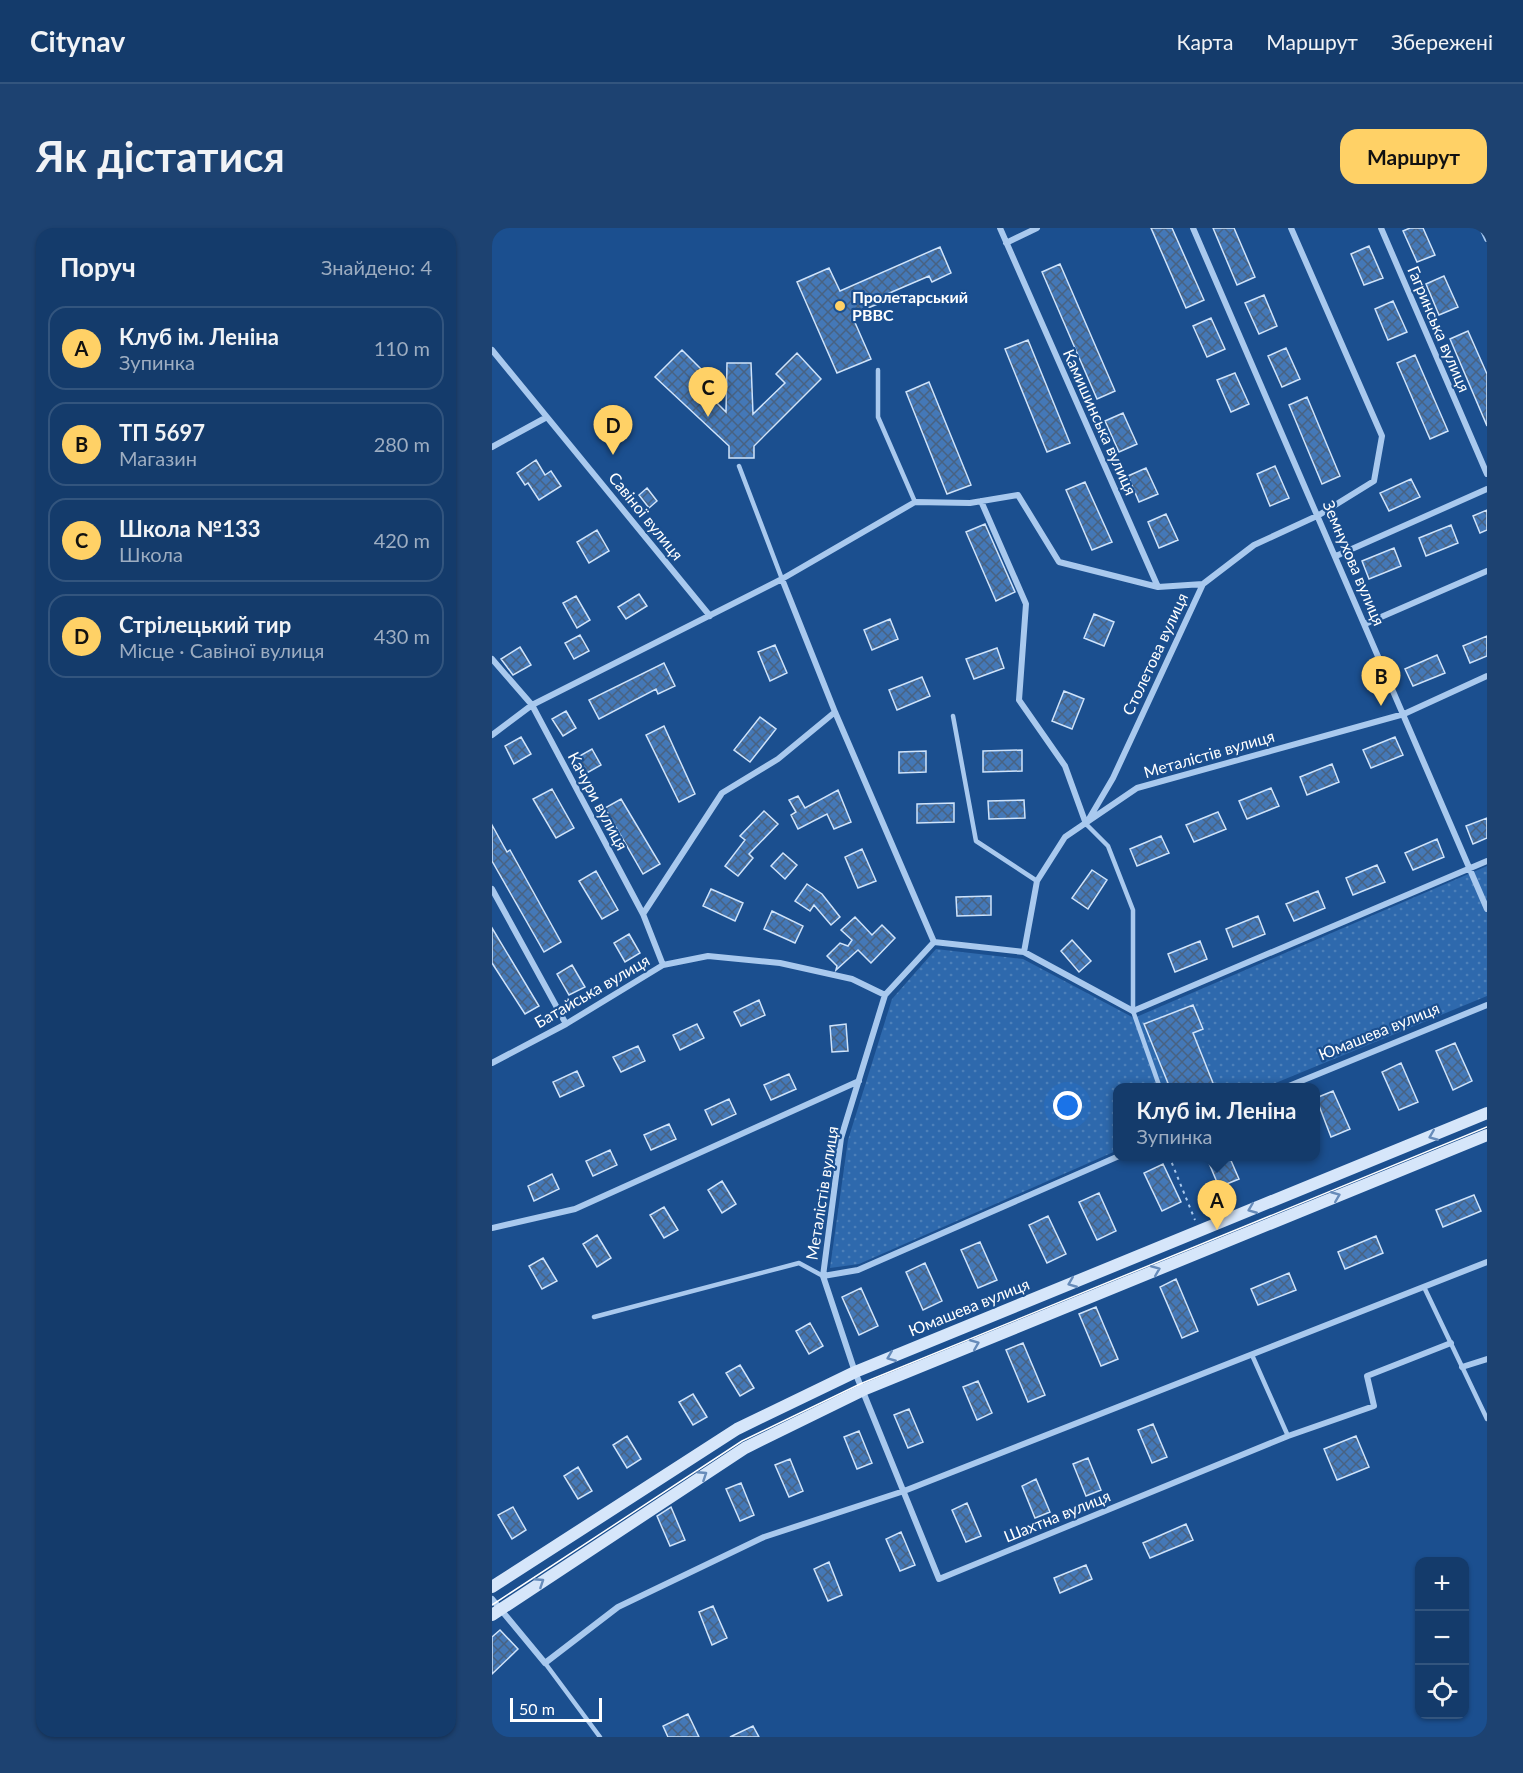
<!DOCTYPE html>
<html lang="uk">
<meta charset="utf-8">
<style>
body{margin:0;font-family:Lato,sans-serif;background:#1d4271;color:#f1f3f6}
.controls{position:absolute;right:18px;bottom:18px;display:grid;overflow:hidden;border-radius:12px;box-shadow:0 2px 4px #0004}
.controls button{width:54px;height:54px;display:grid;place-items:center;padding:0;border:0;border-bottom:2px solid #33557e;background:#143b6b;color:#f1f3f6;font:30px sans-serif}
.scale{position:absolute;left:18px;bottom:15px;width:92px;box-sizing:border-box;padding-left:6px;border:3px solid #fff;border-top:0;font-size:16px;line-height:21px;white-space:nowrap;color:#fff;-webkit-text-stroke:4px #1b4f8f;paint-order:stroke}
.you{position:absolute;left:576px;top:878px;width:21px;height:21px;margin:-15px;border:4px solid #fff;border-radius:50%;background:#1a73e8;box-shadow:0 0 0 9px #1a73e833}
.badge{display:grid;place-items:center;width:39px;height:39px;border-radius:50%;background:#ffd166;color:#111;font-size:20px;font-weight:700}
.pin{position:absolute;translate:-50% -50px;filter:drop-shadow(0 2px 3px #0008)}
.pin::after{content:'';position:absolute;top:32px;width:21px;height:18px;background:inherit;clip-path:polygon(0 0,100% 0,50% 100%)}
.popup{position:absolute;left:621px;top:855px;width:207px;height:78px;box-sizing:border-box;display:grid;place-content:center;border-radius:12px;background:#143b6b;filter:drop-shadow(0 2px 4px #0005);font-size:20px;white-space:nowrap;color:#9dadc1}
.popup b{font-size:22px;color:#f1f3f6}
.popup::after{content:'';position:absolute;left:50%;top:100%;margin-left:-12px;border:12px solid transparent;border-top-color:#143b6b}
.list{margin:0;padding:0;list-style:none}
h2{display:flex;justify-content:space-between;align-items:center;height:78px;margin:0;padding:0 24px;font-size:26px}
h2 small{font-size:20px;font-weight:400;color:#9dadc1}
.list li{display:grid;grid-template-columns:39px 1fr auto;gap:18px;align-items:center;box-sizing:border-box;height:84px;margin:0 12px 12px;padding:0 12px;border:2px solid #33557e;border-radius:18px}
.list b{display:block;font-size:22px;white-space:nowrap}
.list p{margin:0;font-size:20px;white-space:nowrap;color:#9dadc1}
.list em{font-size:20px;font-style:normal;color:#9dadc1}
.icon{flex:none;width:33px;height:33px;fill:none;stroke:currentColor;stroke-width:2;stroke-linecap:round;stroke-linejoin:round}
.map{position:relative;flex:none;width:995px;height:1509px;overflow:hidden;border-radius:18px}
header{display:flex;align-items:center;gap:36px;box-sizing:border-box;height:84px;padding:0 30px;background:#143b6b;border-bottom:2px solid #33557e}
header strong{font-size:28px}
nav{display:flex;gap:33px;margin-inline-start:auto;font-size:21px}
.intro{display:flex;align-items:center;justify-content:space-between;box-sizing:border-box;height:144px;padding:0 36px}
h1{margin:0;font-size:42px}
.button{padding:15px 27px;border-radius:18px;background:#ffd166;color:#111;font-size:21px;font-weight:700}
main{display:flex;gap:36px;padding:0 36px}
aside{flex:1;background:#143b6b;border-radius:18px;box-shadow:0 2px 4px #0004}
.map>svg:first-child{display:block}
.park{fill:url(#park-dots)}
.building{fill:url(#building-cross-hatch);stroke:#cfe3fa;stroke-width:1.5}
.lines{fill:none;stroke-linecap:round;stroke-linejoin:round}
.path{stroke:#a9c9ee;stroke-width:2;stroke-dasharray:3 4.5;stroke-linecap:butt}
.service{stroke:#a9c9ee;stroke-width:4.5}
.minor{stroke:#a9c9ee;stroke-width:6}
.secondary{stroke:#d6e6fa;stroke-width:12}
.tram{stroke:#fff;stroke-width:1.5}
.oneway{stroke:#668bba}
.poi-dot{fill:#ffd166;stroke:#1b4f8f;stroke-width:2}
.labels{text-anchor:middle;stroke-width:4.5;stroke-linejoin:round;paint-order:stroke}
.poi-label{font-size:16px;font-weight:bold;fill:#fff;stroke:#1b4f8f;text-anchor:start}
.street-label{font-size:16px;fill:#fff;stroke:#1b4f8f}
</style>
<header>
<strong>Citynav</strong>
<nav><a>Карта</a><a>Маршрут</a><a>Збережені</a></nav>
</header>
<div class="intro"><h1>Як дістатися</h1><a class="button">Маршрут</a></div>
<main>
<aside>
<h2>Поруч<small>Знайдено: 4</small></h2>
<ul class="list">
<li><span class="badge">A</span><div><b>Клуб ім. Леніна</b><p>Зупинка</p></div><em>110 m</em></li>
<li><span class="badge">B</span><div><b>ТП 5697</b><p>Магазин</p></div><em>280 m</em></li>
<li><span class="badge">C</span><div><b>Школа №133</b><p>Школа</p></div><em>420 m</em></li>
<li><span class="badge">D</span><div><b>Стрілецький тир</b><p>Місце · Савіної вулиця</p></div><em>430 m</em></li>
</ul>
</aside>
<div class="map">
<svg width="995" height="1509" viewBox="0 0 995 1509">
<defs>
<pattern id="park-dots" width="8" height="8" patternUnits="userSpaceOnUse" patternTransform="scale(1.5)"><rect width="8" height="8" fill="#2e69ad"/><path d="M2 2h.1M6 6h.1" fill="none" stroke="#4d80b9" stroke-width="1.8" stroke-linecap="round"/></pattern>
<pattern id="building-cross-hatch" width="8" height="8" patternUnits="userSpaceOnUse" patternTransform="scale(1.5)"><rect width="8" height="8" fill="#4478b7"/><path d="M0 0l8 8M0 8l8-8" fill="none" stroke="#486282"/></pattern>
</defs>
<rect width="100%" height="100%" fill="#1b4f8f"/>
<!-- park -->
<path class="park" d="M995,638V768L774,859L626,860V922L367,1036L338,1040L356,912L400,771L444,721L531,731L642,790Z"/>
<!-- building -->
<path class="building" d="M659,0H680L712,72L694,80Z
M721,0H742L763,49L745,57Z
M918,0H931L943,27L925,34L911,3Z
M877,18L891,50L872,57L859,26Z
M448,19L459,45L440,54L437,48L386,70L388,75L371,82L372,85L361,90L379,131L345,145L305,54L337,40L348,63Z
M568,36L623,163L605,171L550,44Z
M952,48L966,79L947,87L934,56Z
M772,67L785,98L767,106L753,75Z
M901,73L915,104L896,112L883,81Z
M719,90L733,121L715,129L701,98Z
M976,103L995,146V198L958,111Z
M536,112L578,215L555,224L513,121Z
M794,120L808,151L790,159L776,128Z
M190,122L209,141L200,150L234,184L235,135H259L261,186L293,155L284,146L305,125L329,151L262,218V230H237V218L163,149Z
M923,127L956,203L938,211L905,135Z
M743,145L757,176L739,184L725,152Z
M437,154L479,257L455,266L414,164Z
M815,169L848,248L830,256L797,177Z
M631,185L645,216L627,224L613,193Z
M44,232L53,247L59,243L69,258L47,272L36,255L33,257L25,245Z
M783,238L797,270L778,278L765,246Z
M654,240L666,266L647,274L636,248Z
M919,251L928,269L897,283L888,265Z
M593,254L620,314L600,322L574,262Z
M155,260L165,273L157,280L147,267Z
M995,282V302L988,305L981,288Z
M674,286L686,312L667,320L656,294Z
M493,296L523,364L504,373L474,304Z
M959,297L966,315L934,328L927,310Z
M105,302L117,323L97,335L85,314Z
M902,320L909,338L877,351L870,333Z
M147,366L155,378L134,391L126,379Z
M84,368L98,392L85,400L71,375Z
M602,386L622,394L612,418L592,410Z
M398,391L406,411L380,422L372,402Z
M88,407L97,423L82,431L73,415Z
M995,408V428L978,435L971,418Z
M283,417L295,445L278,453L266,424Z
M28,419L39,437L21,447L9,431Z
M505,420L512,440L482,451L474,431Z
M945,427L953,445L921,458L913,441Z
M172,435L183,458L166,466L164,461L107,491L97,472Z
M430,449L438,468L405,482L397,462Z
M572,463L592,471L580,501L560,493Z
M74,483L84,500L71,508L60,491Z
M268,489L284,501L258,534L242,522Z
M172,498L203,566L187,574L154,507Z
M29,509L39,526L22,536L13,518Z
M903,509L911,527L879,540L871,522Z
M100,521L109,537L93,546L84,530Z
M530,522V543L491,544V523Z
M434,523V544L407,545V524Z
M840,536L847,554L815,567L808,549Z
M779,560L787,578L755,591L747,573Z
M60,561L82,600L64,610L41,571Z
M346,562L359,594L342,601L335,586L306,601L299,587L304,584L297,572L306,568L313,580Z
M129,571L168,636L151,646L113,580Z
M532,572L533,590L497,591L496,573Z
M462,575V594L425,595V576Z
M272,583L286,596L257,626L261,630L246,648L233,638L253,612L248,608Z
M726,584L734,601L702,614L694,597Z
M995,590V610L981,616L974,598Z
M0,597L15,624L18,622L69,714L52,724L0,633Z
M669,608L677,625L645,638L638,621Z
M945,611L952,629L921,642L913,625Z
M370,621L384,653L366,660L353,629Z
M291,625L305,637L293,651L279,638Z
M885,637L893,654L861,667L854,650Z
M600,642L615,652L596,681L580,670Z
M104,643L126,682L110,691L87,653Z
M315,656L330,666L348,689L339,697L322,677L318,683L303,673Z
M219,661L251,675L243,693L211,678Z
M826,663L833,680L802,693L794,676Z
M499,668V687L465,688L464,669Z
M280,683L311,698L303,715L272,701Z
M766,688L773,706L741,719L734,701Z
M363,689L380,707L390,697L403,710L379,735L366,722L344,742L345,738L335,728L348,715L356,718L360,712L349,702Z
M0,700L47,778L33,786L0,735Z
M137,706L148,725L133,734L122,715Z
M580,712L599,733L587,744L569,723Z
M708,713L715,731L683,744L676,726Z
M80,737L93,759L77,767L65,746Z
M267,772L273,787L249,798L242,784Z
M701,777L711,801L701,805L723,860H678L652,796Z
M205,796L212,810L188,822L181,807Z
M354,796L356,823L340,824L338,798Z
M963,815L980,853L961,862L944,823Z
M146,818L153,833L129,844L121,829Z
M909,835L926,874L907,882L890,844Z
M85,843L92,858L68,869L61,854Z
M297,846L304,861L279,872L272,857Z
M841,863L858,901L839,909L824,870Z
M237,871L244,886L220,897L213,882Z
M177,896L184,911L159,922L152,907Z
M118,922L125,937L101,948L94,933Z
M714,928H737L747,951L727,959Z
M671,936L689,974L670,983L652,945Z
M60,946L67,961L42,973L36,958Z
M230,953L244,976L230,985L216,962Z
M607,965L624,1003L605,1012L587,974Z
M982,967L989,983L951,999L944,982Z
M172,979L186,1002L172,1010L158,987Z
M556,988L574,1026L555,1035L537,997Z
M105,1007L119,1030L105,1039L91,1016Z
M884,1008L891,1025L853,1041L846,1024Z
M488,1014L505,1052L486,1060L469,1022Z
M51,1030L65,1053L50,1061L37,1038Z
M433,1035L450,1073L431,1082L414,1044Z
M797,1045L804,1062L766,1077L759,1061Z
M684,1051L706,1103L690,1110L668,1059Z
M369,1060L386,1098L367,1107L350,1069Z
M604,1079L626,1131L609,1138L587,1086Z
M318,1095L331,1118L317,1126L304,1103Z
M531,1115L553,1167L536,1174L514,1122Z
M248,1137L262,1160L248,1168L234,1145Z
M486,1153L500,1185L485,1192L471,1159Z
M201,1166L215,1189L201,1197L187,1174Z
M417,1181L431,1214L416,1220L402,1187Z
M661,1196L675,1229L660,1235L646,1202Z
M367,1203L380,1235L365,1241L352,1209Z
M135,1208L149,1231L135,1240L121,1217Z
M864,1208L877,1239L845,1252L832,1221Z
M596,1230L609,1262L594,1268L581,1236Z
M298,1231L311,1263L297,1269L283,1237Z
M86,1239L100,1263L86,1271L72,1248Z
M544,1251L558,1284L543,1290L530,1258Z
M249,1255L262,1287L248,1293L234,1261Z
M475,1275L489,1308L474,1314L460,1282Z
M21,1279L34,1302L20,1311L6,1287Z
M179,1279L193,1312L178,1318L165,1288Z
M694,1296L701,1312L658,1330L651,1315Z
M409,1304L423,1337L408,1343L394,1311Z
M337,1334L350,1367L336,1373L322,1341Z
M594,1337L600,1351L568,1365L562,1350Z
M221,1378L235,1410L220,1417L207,1384Z
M8,1402L26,1421L0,1446V1409Z
M196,1486L207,1509H176L171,1498Z
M261,1498L267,1509H238Z"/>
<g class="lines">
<!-- path -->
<path class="path" d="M677,928L703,992"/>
<!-- service -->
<path class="service" d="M386,142V189L423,274
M247,238L290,351
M461,488L484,613L545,653
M594,596L616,618L641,682V783L668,860
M932,1059L995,1191
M102,1089L307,1035L331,1048
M760,1127L796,1208
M53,1435L108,1509"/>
<!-- minor -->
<path class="minor" d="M508,0L666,359L711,356
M701,0L995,681
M889,0L995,246
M990,0L995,11
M514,15L545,0
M0,122L218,388
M0,219L55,189
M489,273L534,376L527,472L573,538L594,596
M844,328L995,261
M290,351L343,484L442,714
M873,396L995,343
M0,431L40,477L151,686L171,737
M0,507L40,477L290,351L423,274L478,275L526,267L567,334L666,359
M594,596L621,550L711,356L762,317L827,287L882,253L890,208L799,0
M0,661L74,796
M151,686L230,565L286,531L343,484
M532,724L545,653L573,609L645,560L912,486L995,448
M0,835L74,796L171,737L216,728L288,735L360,751L393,767
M792,860L995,777
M0,1000L83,981L367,853
M331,1048L366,1042L627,928
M959,1115L875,1148L882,1178L796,1208L447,1351L363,1144L331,1048L349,910L393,767L442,714L532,724L641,783L995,633
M970,1139L995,1131
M0,1371L53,1435L126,1379L272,1309L412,1263L995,1034"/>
<!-- secondary -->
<path class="secondary" d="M0,1359L245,1201L363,1144L995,885
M0,1387L253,1220L371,1162L995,907"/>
<!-- tram -->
<path class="tram" d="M0,1377L250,1213L368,1156L995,899"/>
</g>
<!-- one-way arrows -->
<defs><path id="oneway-chevron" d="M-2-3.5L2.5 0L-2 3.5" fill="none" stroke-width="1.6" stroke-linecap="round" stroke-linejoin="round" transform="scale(1.5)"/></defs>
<g class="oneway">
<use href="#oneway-chevron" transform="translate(941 908) rotate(158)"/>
<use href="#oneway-chevron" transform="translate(844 968) rotate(-22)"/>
<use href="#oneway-chevron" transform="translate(760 981) rotate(158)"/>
<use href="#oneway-chevron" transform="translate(664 1042) rotate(-22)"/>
<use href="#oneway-chevron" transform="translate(580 1055) rotate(158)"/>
<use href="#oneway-chevron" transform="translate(483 1116) rotate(-22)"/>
<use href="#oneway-chevron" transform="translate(399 1129) rotate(158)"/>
<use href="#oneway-chevron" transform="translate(211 1247) rotate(-33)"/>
<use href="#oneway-chevron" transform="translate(48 1354) rotate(-33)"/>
</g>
<!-- markers -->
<circle class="poi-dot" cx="348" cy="78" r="6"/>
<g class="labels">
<!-- poi labels -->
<g class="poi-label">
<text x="360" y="75">Пролетарський<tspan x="360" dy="18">РВВС</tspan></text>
</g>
<!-- street labels -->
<g class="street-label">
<text transform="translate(947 101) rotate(67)" y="6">Гагринська вулиця</text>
<text transform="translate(608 194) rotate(66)" y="6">Камишинська вулиця</text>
<text transform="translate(154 288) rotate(51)" y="6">Савіної вулиця</text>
<text transform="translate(862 335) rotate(67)" y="6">Земнухова вулиця</text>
<text transform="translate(663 426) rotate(-65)" y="6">Столетова вулиця</text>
<text transform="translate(717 526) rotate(-16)" y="6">Металістів вулиця</text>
<text transform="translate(106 573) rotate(62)" y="6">Качури вулиця</text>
<text transform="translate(100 763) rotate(-30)" y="6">Батайська вулиця</text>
<text transform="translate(887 803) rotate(-22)" y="6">Юмашева вулиця</text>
<text transform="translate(330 965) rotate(-81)" y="6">Металістів вулиця</text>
<text transform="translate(477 1079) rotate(-22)" y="6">Юмашева вулиця</text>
<text transform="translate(565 1288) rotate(-22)" y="6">Шахтна вулиця</text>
</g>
</g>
</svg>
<div class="controls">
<button>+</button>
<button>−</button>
<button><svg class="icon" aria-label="locate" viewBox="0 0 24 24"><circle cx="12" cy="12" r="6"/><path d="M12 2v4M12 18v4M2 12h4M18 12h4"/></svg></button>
</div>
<div class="scale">50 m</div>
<div class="you"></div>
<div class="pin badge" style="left:725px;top:1002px">A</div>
<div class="popup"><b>Клуб ім. Леніна</b>Зупинка</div>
<div class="pin badge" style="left:889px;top:478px">B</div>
<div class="pin badge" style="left:216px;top:189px">C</div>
<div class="pin badge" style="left:121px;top:227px">D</div>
</div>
</main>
